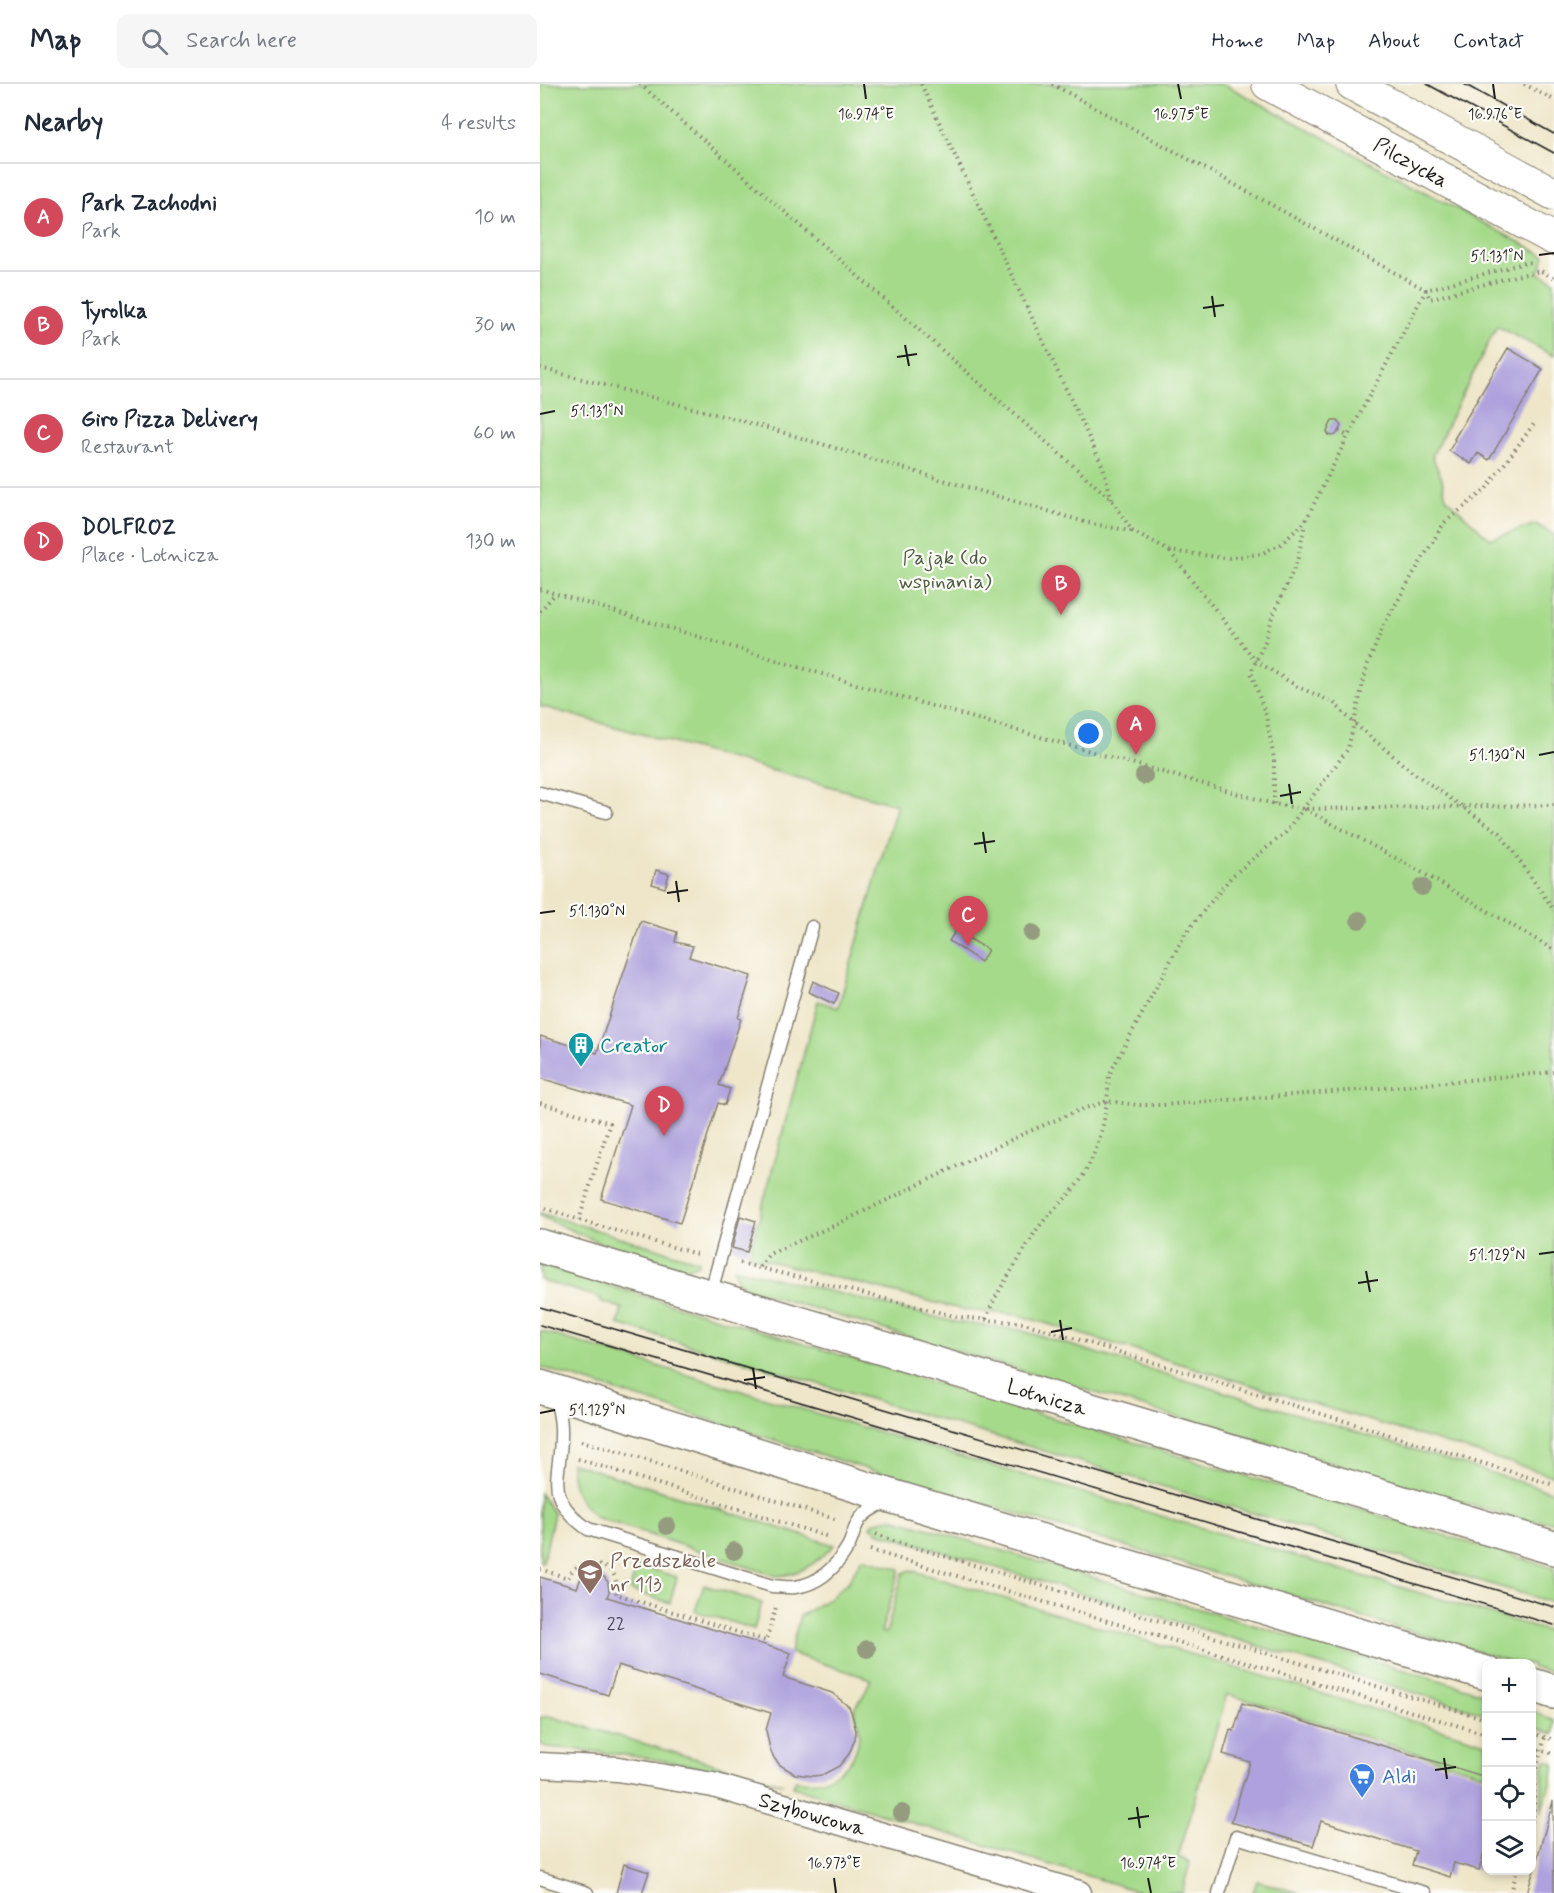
<!DOCTYPE html>
<meta charset="utf-8">
<style>
body{margin:0;font-family:Mynerve,sans-serif;background:#f6f6f7;color:#1f2937}
.controls{position:absolute;right:18px;bottom:18px;display:grid;overflow:hidden;border-radius:12px;box-shadow:0 3px 9px #0003}
.controls button{width:54px;height:54px;display:grid;place-items:center;padding:0;border:0;border-bottom:2px solid #e0e1e3;background:#fff;color:#1f2937;font:30px sans-serif}
.you{position:absolute;left:549px;top:650px;width:21px;height:21px;margin:-15px;border:4px solid #fff;border-radius:50%;background:#1a73e8;box-shadow:0 0 0 9px #1a73e833}
.badge{display:grid;place-items:center;width:39px;height:39px;border-radius:50%;background:#d1495b;color:#fff;font-size:20px;font-weight:700}
.pin{position:absolute;translate:-50% -50px;filter:drop-shadow(0 2px 3px #0008)}
.pin::after{content:'';position:absolute;top:32px;width:21px;height:18px;background:inherit;clip-path:polygon(0 0,100% 0,50% 100%)}
.list{margin:0;padding:0;list-style:none}
h2{display:flex;justify-content:space-between;align-items:center;height:78px;margin:0;padding:0 24px;font-size:26px}
h2 small{font-size:20px;font-weight:400;color:#747a83}
.list li{display:grid;grid-template-columns:39px 1fr auto;gap:18px;align-items:center;box-sizing:border-box;height:108px;padding:0 24px;border-top:2px solid #e0e1e3}
.list b{display:block;font-size:22px;white-space:nowrap}
.list p{margin:0;font-size:20px;white-space:nowrap;color:#747a83}
.list em{font-size:20px;font-style:normal;color:#747a83}
.icon{flex:none;width:33px;height:33px;fill:none;stroke:currentColor;stroke-width:2;stroke-linecap:round;stroke-linejoin:round}
.map{position:relative;flex:none;width:1014px;height:1809px;overflow:hidden}
header{display:flex;align-items:center;gap:36px;box-sizing:border-box;height:84px;padding:0 30px;background:#fff;border-bottom:2px solid #e0e1e3}
header strong{font-size:28px}
nav{display:flex;gap:33px;margin-inline-start:auto;font-size:21px}
.search{width:420px;height:54px;background:#f6f6f7;display:flex;align-items:center;gap:15px;box-sizing:border-box;padding:0 21px;border-radius:12px;color:#747a83;font-size:22px}
main{display:flex}
aside{flex:1;background:#fff}
.map>svg:first-child{display:block}
.green{fill:#a6da8b;stroke:#617b54;stroke-width:1.5}
.building{fill:#aea1dd}
.lines{fill:none;stroke-linecap:round;stroke-linejoin:round}
.service-casing{stroke:#868172;stroke-width:15}
.minor-casing{stroke:#868172;stroke-width:27}
.tertiary-casing{stroke:#868172;stroke-width:34}
.primary-casing{stroke:#868172;stroke-width:36}
.path{stroke:#868172;stroke-width:4;stroke-dasharray:1.5 4.5;stroke-linecap:butt}
.service{stroke:#fff;stroke-width:12}
.minor{stroke:#fff;stroke-width:24}
.tertiary{stroke:#fff;stroke-width:32}
.primary{stroke:#fff;stroke-width:33}
.tram{stroke:#1c1c1c;stroke-width:1.5}
.tree{fill:#959b7f}
.ticks{fill:none;stroke:#1c1c1c;stroke-width:2}
.labels{text-anchor:middle;stroke-width:4.5;stroke-linejoin:round;paint-order:stroke}
.number-label{font-size:18px;fill:#403d4c}
.street-label{font-size:21px;fill:#1c1c1c;stroke:#fdfcf7}
.park-label{font-size:21px;fill:#4c5e43;stroke:#fdfcf7}
.culture-label{font-size:21px;fill:#0d838f;stroke:#fdfcf7;text-anchor:start}
.education-label{font-size:21px;fill:#785e54;stroke:#fdfcf7;text-anchor:start}
.shop-label{font-size:21px;fill:#366cbe;stroke:#fdfcf7;text-anchor:start}
.ticks-label{font-size:15px;text-anchor:middle;fill:#1c1c1c;stroke:#fdfcf7;stroke-width:4.5;stroke-linejoin:round;paint-order:stroke}
</style>
<header>
<strong>Map</strong>
<div class="search"><svg class="icon" aria-label="search" viewBox="0 0 24 24"><circle cx="10" cy="10" r="6"/><path d="M15 15l6 6"/></svg>Search here</div>
<nav><a>Home</a><a>Map</a><a>About</a><a>Contact</a></nav>
</header>
<main>
<aside>
<h2>Nearby<small>4 results</small></h2>
<ul class="list">
<li><span class="badge">A</span><div><b>Park Zachodni</b><p>Park</p></div><em>10 m</em></li>
<li><span class="badge">B</span><div><b>Tyrolka</b><p>Park</p></div><em>30 m</em></li>
<li><span class="badge">C</span><div><b>Giro Pizza Delivery</b><p>Restaurant</p></div><em>60 m</em></li>
<li><span class="badge">D</span><div><b>DOLFROZ</b><p>Place · Lotnicza</p></div><em>130 m</em></li>
</ul>
</aside>
<div class="map">
<svg width="1014" height="1809" viewBox="0 0 1014 1809">
<rect width="100%" height="100%" fill="#fdfcf7"/>
<filter id="ink" filterUnits="userSpaceOnUse"><feTurbulence type="fractalNoise" baseFrequency=".0167" numOctaves="2"/><feDisplacementMap in="SourceGraphic" scale="12" xChannelSelector="R" yChannelSelector="G"/><feConvolveMatrix kernelMatrix="1 2 1 2 8 2 1 2 1" color-interpolation-filters="sRGB"/></filter>
<filter id="wash" filterUnits="userSpaceOnUse"><feTurbulence type="fractalNoise" baseFrequency=".008" numOctaves="4" result="noise"/><feDisplacementMap in="SourceGraphic" scale="24" xChannelSelector="R" yChannelSelector="G"/><feGaussianBlur stdDeviation="1.35" result="paint"/><feColorMatrix in="noise" values="0 0 0 0 0 0 0 0 0 0 0 0 0 0 0 0 0 1.4 0 .05"/><feComposite in="paint" operator="in"/></filter>
<g filter="url(#wash)">
<rect width="100%" height="100%" fill="#efe6c9"/>
<!-- green -->
<path class="green" d="M0,0H684L1005,172L999,189L1014,197V272L957,242L892,372L902,395L906,414L950,455L996,440L1014,451V1392L478,1231L424,1226L209,1172L278,917L298,924L357,721L0,622Z
M0,1129L159,1177L158,1180L146,1185L140,1184L71,1164L0,1132Z
M0,1181L1014,1484V1519L78,1240L82,1224L60,1217L61,1214L0,1196Z
M194,1184L415,1238L480,1246L1014,1408V1438L978,1435L212,1206C202,1202 194,1195 194,1184Z
M0,1247L1014,1549V1588L992,1584V1580L976,1579L327,1385L0,1283Z
M31,1379L48,1384L294,1461C278,1478 260,1491 236,1492L55,1433C37,1415 32,1405 31,1379Z
M0,1409L14,1430L3,1478H0Z
M352,1434L946,1610V1630L337,1448L335,1444L331,1443L333,1439Z
M322,1474L360,1485L341,1548L346,1549L363,1489L370,1486L946,1659V1691L687,1610L638,1773L650,1778L642,1809H604L253,1703L255,1696C285,1703 317,1684 319,1651C320,1641 316,1633 314,1624L323,1612L331,1595L250,1569L260,1532L290,1514L309,1497Z
M97,1481L137,1493L130,1519L90,1506Z
M164,1501L222,1519L214,1545L155,1527Z
M992,1627L1014,1636V1650L992,1643Z
M9,1632L243,1700C165,1682 87,1669 7,1663L0,1660V1634Z
M1005,1676L1014,1679V1686L1001,1729L1003,1683Z
M717,1797L760,1809H713Z"/>
<g id="blocks">
<!-- building -->
<path class="building" d="M968,264L1003,285L949,376L938,369L931,380L909,367L915,356L914,355Z
M792,337H798L801,342L796,351L793,352L789,351L787,348Z
M116,786L129,790L125,804L112,800Z
M101,837L137,848L135,858L153,862L149,873L211,892L198,934L201,935L179,1001L190,1005L185,1021L178,1019L140,1139L61,1115L91,1021L0,994V952L57,969Z
M416,846L448,866L441,878L409,857Z
M273,897L299,909L294,920L269,908Z
M200,1132L216,1137L207,1168L192,1164Z
M52,1489L64,1493L68,1498L69,1508L67,1513L251,1569L243,1593L292,1609L309,1623L312,1630L316,1647L315,1655L309,1670L299,1682L282,1691L273,1692L255,1690L240,1681L234,1674L230,1665L226,1646L231,1629L78,1581L68,1611L0,1590V1493L37,1504L41,1494L46,1490Z
M702,1619L946,1693V1761L939,1786L914,1779L910,1793L872,1781L876,1767L781,1737L773,1762L691,1738L710,1678L683,1670L690,1646L694,1647Z
M1013,1717L1014,1809H987L996,1779Z
M84,1780L109,1788L102,1809H76Z"/>
</g>
</g>
<g filter="url(#ink)">
<use href="#blocks" fill-opacity="0" stroke="#868172" stroke-width="1.5"/>
<g class="lines">
<!-- service casing -->
<g class="service-casing">
<path id="service" d="M0,709L66,728
M170,1211L272,843
M15,1311C18,1322 21,1333 21,1344C23,1391 0,1411 48,1445L232,1502C239,1502 248,1504 255,1503C280,1500 297,1482 309,1461C313,1453 314,1443 320,1435C326,1427 337,1422 347,1417
M0,1794L47,1809
M679,1809L696,1753L885,1809"/>
</g>
<!-- minor casing -->
<g class="minor-casing">
<path id="minor" d="M0,1681L78,1685L173,1701L539,1809"/>
</g>
<!-- tertiary casing -->
<g class="tertiary-casing">
<path id="tertiary" d="M728,0L1014,155
M812,0L1014,110"/>
</g>
<!-- primary casing -->
<g class="primary-casing">
<path id="primary" d="M0,1162L1014,1464
M0,1303L354,1413L946,1589
M992,1601L1014,1608"/>
</g>
<!-- path -->
<path class="path" d="M100,0L572,416L592,447L629,467L687,474L721,470L741,460L765,438L808,352L886,206L980,180L993,178
M381,0L563,383L572,416
M512,0L886,206L890,215L975,192L1001,187L1014,194
M984,0L1014,16
M0,284L221,342L548,439L591,447
M799,347L808,352
M630,468L715,576L758,603L793,618L814,639L871,687L960,749L1014,826
M0,505L319,601L734,720L764,725L1014,721
M0,527L15,510
M734,720V675L726,632L711,588L725,557L730,538L757,478L765,440
M765,725L883,789L1014,866
M0,1019L70,1039L39,1136
M0,1122L39,1136L160,1171
M200,1179L418,1233L484,1239L1014,1401
M220,1183L229,1170L300,1139L483,1050L537,1027L567,1017L598,1021H623L831,1005L1014,988
M446,1235C454,1213 466,1195 479,1175C487,1161 496,1145 507,1133C521,1118 536,1106 545,1088C563,1056 567,1026 569,991L645,850L692,792L745,749L808,665L827,582L844,541L869,497L904,439L946,405L996,337
M41,1357L84,1369L298,1436
M38,1375L289,1453
M336,1450L354,1457L946,1635
M330,1466L946,1650
M0,1485L28,1494C30,1491 31,1488 34,1485C44,1477 67,1479 74,1491C77,1496 76,1504 76,1510L226,1557L236,1523
M992,1649L1014,1656
M992,1664L1014,1670
M992,1738L994,1729L995,1689L1005,1653
M971,1809L977,1786"/>
<!-- service -->
<use href="#service" class="service"/>
<!-- minor -->
<use href="#minor" class="minor"/>
<!-- tertiary -->
<use href="#tertiary" class="tertiary"/>
<!-- primary -->
<use href="#primary" class="primary"/>
<!-- tram -->
<path class="tram" d="M887,0L1014,69
M924,0L1014,50
M0,1223L1014,1523
M0,1241L1014,1541"/>
</g>
<!-- trees -->
<g class="tree">
<circle cx="604" cy="692" r="9"/>
<circle cx="882" cy="803" r="9"/>
<circle cx="819" cy="836" r="9"/>
<circle cx="492" cy="849" r="9"/>
<circle cx="127" cy="1442" r="9"/>
<circle cx="194" cy="1467" r="9"/>
<circle cx="327" cy="1565" r="9"/>
<circle cx="362" cy="1729" r="9"/>
</g>
</g>
<!-- ticks -->
<path class="ticks" d="M324,0L326,15M638,0L641,15M953,0L955,15M999,171L1014,169M672,212L675,233M663,224L684,221M365,261L369,282M357,273L377,270M0,330L15,327M999,671L1014,668M749,700L752,720M740,712L761,708M443,748L446,769M434,760L455,757M136,797L139,818M127,809L148,806M0,829L15,827M999,1170L1014,1168M826,1187L830,1208M818,1199L838,1196M520,1236L523,1256M511,1248L532,1244M213,1284L216,1305M204,1296L225,1293M0,1329L15,1326M904,1674L907,1695M895,1686L916,1683M597,1723L600,1744M588,1735L609,1732M294,1794L296,1809M608,1794L611,1809"/>
<!-- icons -->
<defs>
<g id="building-pin" transform="scale(1.35)"><path d="M0 17L-7.5 6A9.5 9.5 0 1 1 7.5 6Z" fill="#0f9aa8" stroke="#fdfcf7"/><path d="M-4-6H4V6H1V3H-1V6H-4ZM-2.5-4.3h1.7v1.8h-1.7ZM.8-4.3h1.7v1.8H.8ZM-2.5-1h1.7V.8h-1.7ZM.8-1h1.7V.8H.8Z" fill="#fff"/></g>
<g id="school-pin" transform="scale(1.35)"><path d="M0 17L-7.5 6A9.5 9.5 0 1 1 7.5 6Z" fill="#8d6e63" stroke="#fdfcf7"/><path d="M0-5L7-2L0 1L-7-2ZM-4 1L0 2.5L4 1V4Q0 6-4 4Z" fill="#fff"/></g>
<g id="supermarket-pin" transform="scale(1.35)"><path d="M0 17L-7.5 6A9.5 9.5 0 1 1 7.5 6Z" fill="#3f7fe0" stroke="#fdfcf7"/><path d="M-6-5.5h2.5l.6 2H6L4.5 2H-2.5L-4.4-4H-6ZM-1.5 3.2a1.3 1.3 0 1 0 .1 0ZM3 3.2a1.3 1.3 0 1 0 .1 0Z" fill="#fff"/></g>
</defs>
<g fill-rule="evenodd">
<use href="#building-pin" x="41" y="961"/>
<use href="#school-pin" x="50" y="1488"/>
<use href="#supermarket-pin" x="822" y="1692"/>
</g>
<g class="labels">
<!-- number labels -->
<g class="number-label">
<text x="76" y="1545">22</text>
</g>
<!-- street labels -->
<g class="street-label">
<text transform="translate(871 78) rotate(29)" y="7">Pilczycka</text>
<text transform="translate(507 1313) rotate(17)" y="7">Lotnicza</text>
<text transform="translate(272 1730) rotate(16)" y="7">Szybowcowa</text>
</g>
<!-- park labels -->
<g class="park-label">
<text x="405" y="480">Pająk (do<tspan x="405" dy="24">wspinania)</tspan></text>
</g>
<!-- culture labels -->
<g class="culture-label">
<text x="60" y="968">Creator</text>
</g>
<!-- education labels -->
<g class="education-label">
<text x="70" y="1483">Przedszkole<tspan x="70" dy="24">nr 113</tspan></text>
</g>
<!-- shop labels -->
<g class="shop-label">
<text x="842" y="1699">Aldi</text>
</g>
</g>
<g class="ticks-label">
<text x="326" y="35">16.974°E</text>
<text x="641" y="35">16.975°E</text>
<text x="955" y="35">16.976°E</text>
<text x="957" y="177">51.131°N</text>
<text x="57" y="332">51.131°N</text>
<text x="957" y="676">51.130°N</text>
<text x="57" y="832">51.130°N</text>
<text x="957" y="1176">51.129°N</text>
<text x="57" y="1331">51.129°N</text>
<text x="294" y="1784">16.973°E</text>
<text x="608" y="1784">16.974°E</text>
</g>
</svg>
<div class="controls">
<button>+</button>
<button>−</button>
<button><svg class="icon" aria-label="locate" viewBox="0 0 24 24"><circle cx="12" cy="12" r="6"/><path d="M12 2v4M12 18v4M2 12h4M18 12h4"/></svg></button>
<button><svg class="icon" aria-label="layers" viewBox="0 0 24 24"><path d="M12 4l9 5-9 5-9-5zM3 14l9 5 9-5"/></svg></button>
</div>
<div class="you"></div>
<div class="pin badge" style="left:596px;top:671px">A</div>
<div class="pin badge" style="left:521px;top:531px">B</div>
<div class="pin badge" style="left:428px;top:862px">C</div>
<div class="pin badge" style="left:124px;top:1052px">D</div>
</div>
</main>
